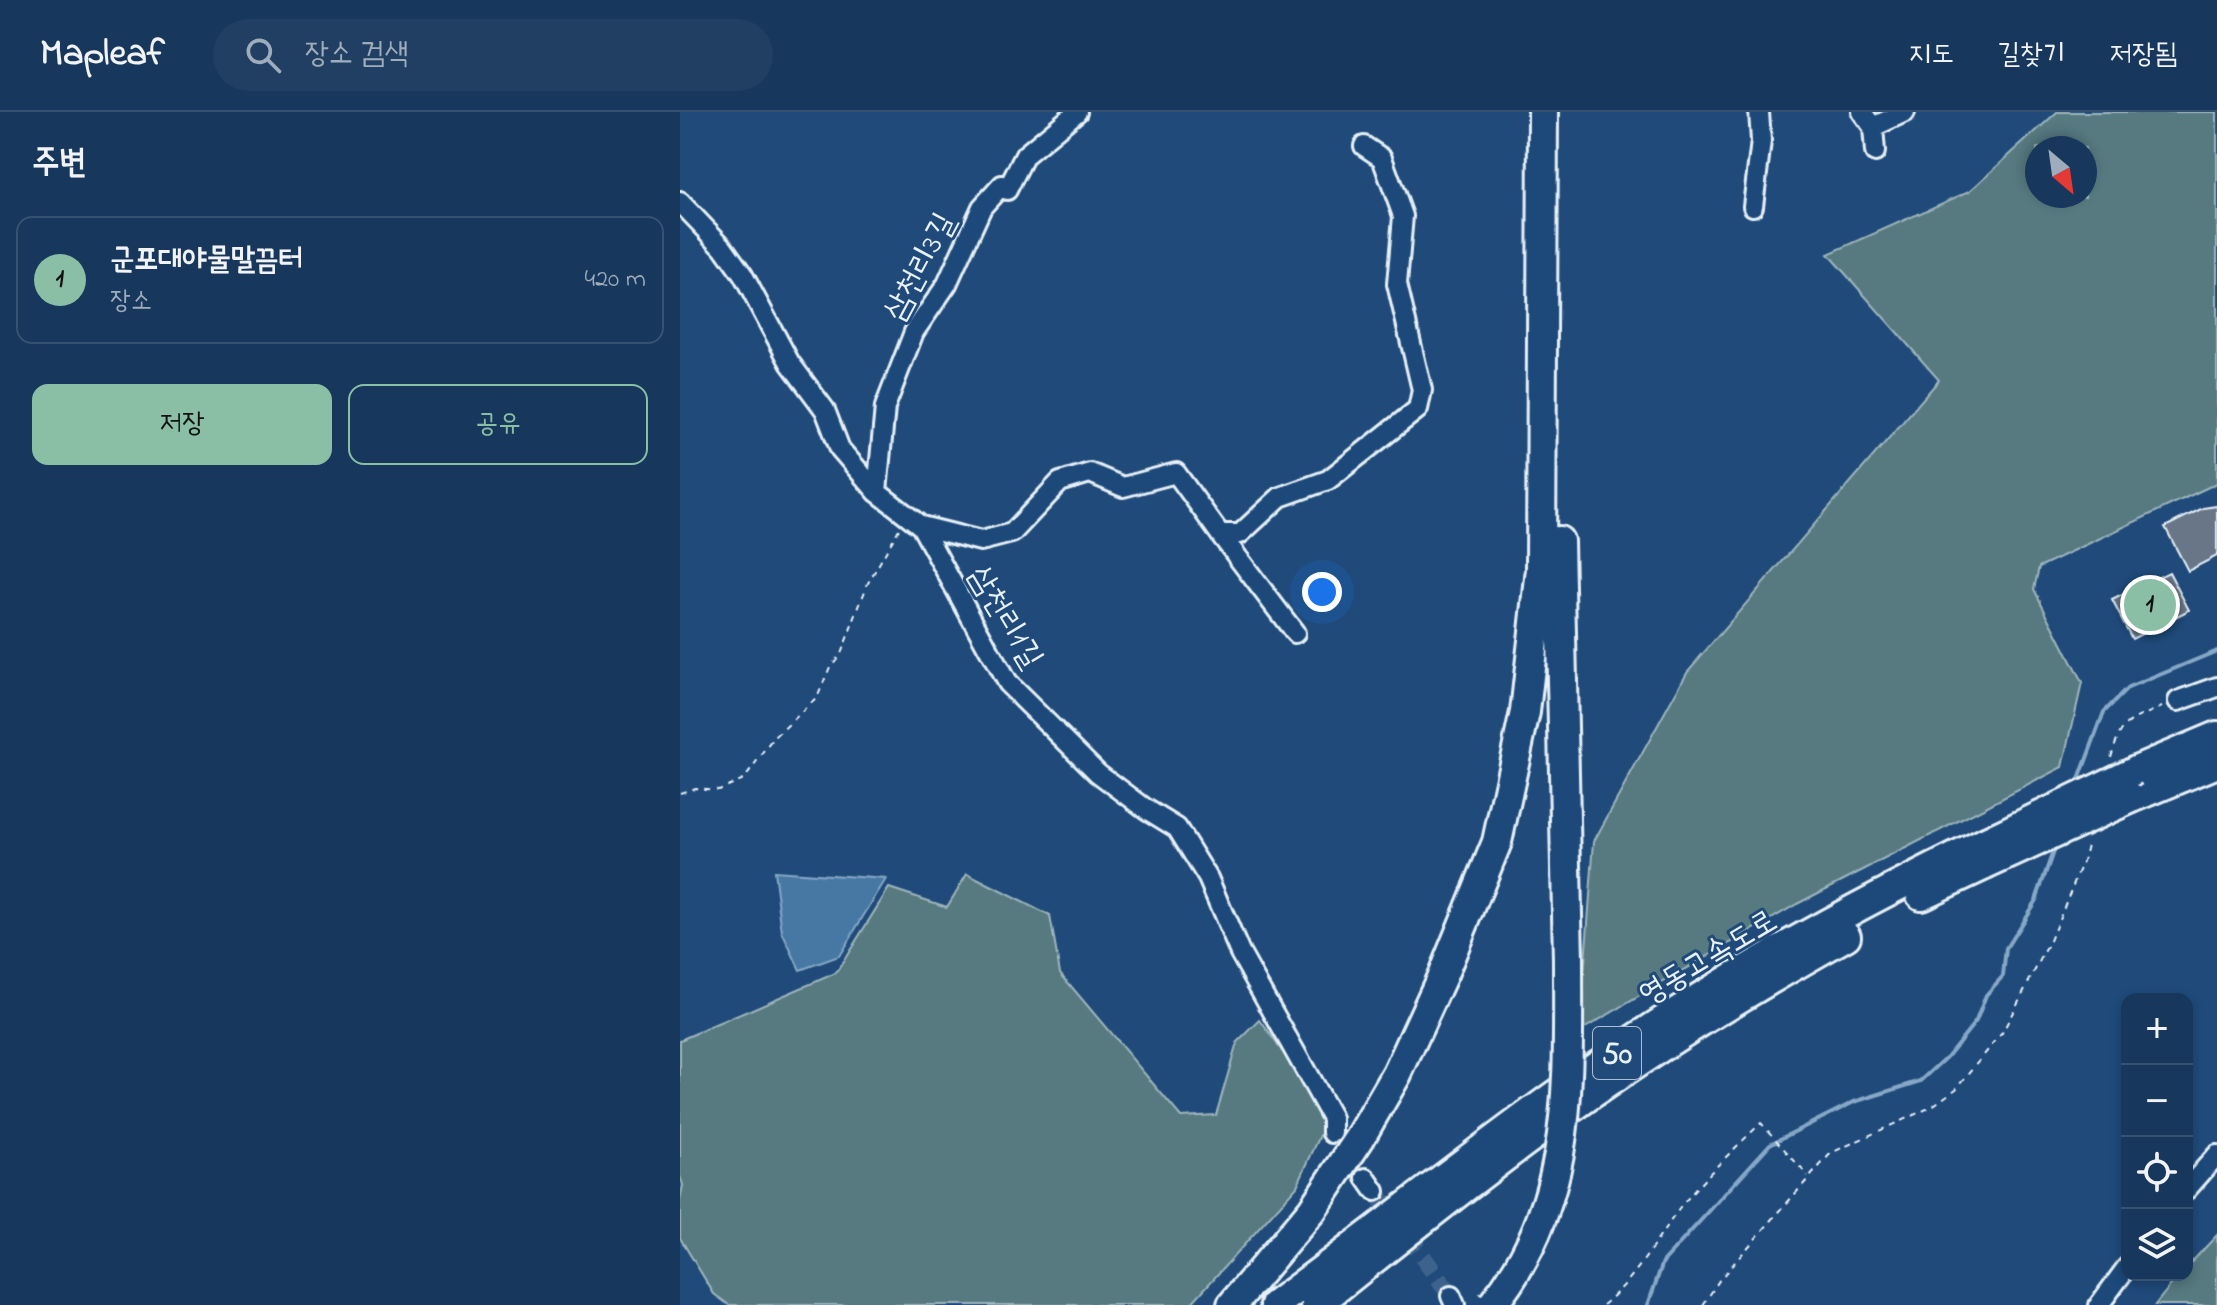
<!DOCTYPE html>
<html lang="ko">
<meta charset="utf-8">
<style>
body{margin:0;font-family:"Indie Flower","Poor Story",sans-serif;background:#203f62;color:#f1f3f6}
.controls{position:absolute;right:24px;bottom:24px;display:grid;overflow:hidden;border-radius:16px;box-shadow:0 4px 12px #0003}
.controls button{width:72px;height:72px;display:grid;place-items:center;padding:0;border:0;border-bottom:2px solid #365272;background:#17385c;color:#f1f3f6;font:40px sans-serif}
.compass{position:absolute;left:1345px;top:24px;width:72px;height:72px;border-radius:50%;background:#17385c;box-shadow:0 4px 12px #0003;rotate:151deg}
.you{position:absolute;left:642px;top:480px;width:28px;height:28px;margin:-20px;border:6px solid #fff;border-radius:50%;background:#1a73e8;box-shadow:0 0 0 12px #1a73e833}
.badge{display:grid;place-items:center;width:52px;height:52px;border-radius:50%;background:#8abfa5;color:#111;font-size:26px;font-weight:700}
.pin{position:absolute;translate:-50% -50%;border:4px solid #fff;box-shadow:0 2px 8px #0006}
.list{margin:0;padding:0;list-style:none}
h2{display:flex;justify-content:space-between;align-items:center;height:104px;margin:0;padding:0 32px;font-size:34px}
h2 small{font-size:26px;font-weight:400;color:#9eacbb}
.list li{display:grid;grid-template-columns:52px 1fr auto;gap:24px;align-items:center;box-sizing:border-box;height:128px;margin:0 16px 16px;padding:0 16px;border:2px solid #365272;border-radius:16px}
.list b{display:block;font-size:30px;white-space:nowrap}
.list p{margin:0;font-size:26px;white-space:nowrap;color:#9eacbb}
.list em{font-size:26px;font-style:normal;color:#9eacbb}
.actions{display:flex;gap:16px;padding:24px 32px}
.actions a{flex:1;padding:18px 0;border:2px solid #8abfa5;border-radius:16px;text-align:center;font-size:28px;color:#8abfa5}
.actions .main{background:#8abfa5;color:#111}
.icon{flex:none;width:44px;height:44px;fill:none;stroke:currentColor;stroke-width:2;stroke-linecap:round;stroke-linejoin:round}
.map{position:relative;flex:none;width:1537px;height:1193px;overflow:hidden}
header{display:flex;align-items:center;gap:48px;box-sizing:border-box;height:112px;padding:0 40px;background:#17385c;border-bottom:2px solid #365272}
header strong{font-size:38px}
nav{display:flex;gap:44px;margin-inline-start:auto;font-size:28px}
.search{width:560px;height:72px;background:#203f62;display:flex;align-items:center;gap:20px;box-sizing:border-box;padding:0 28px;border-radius:44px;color:#9eacbb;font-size:30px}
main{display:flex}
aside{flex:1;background:#17385c}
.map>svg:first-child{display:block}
.green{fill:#567a80;stroke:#9fb6bc;stroke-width:2;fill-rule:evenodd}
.water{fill:#4778a4;stroke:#87a8c6;stroke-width:2}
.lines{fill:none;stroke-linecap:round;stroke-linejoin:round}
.stream{stroke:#87a8c6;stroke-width:4}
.building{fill:#687687;stroke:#e8f1f8;stroke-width:2}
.minor-tunnel{stroke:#3d638d;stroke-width:18;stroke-dasharray:18 9;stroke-linecap:butt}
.minor-casing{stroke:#e8f1f8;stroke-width:24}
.highway-casing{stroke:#e8f1f8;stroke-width:34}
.path{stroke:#e8f1f8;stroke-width:2;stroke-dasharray:6 6;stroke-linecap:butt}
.minor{stroke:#1f4a7a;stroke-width:18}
.highway{stroke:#1f4a7a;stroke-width:28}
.highway-bridge-casing{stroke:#e8f1f8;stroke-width:34;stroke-linecap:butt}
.highway-bridge{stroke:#1f4a7a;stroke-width:28}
.labels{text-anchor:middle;stroke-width:6;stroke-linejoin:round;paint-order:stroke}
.shield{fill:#1f4a7a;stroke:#acbfd2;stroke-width:2}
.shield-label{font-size:30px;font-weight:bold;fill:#e8f1f8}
.street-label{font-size:32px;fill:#e8f1f8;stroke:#1f4a7a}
</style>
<header>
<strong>Mapleaf</strong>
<div class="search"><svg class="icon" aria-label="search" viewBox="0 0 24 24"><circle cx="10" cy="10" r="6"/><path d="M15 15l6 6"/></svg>장소 검색</div>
<nav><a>지도</a><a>길찾기</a><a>저장됨</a></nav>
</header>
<main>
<aside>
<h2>주변<small></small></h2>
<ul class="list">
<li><span class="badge">1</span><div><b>군포대야물말끔터</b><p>장소</p></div><em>420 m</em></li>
</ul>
<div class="actions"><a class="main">저장</a><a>공유</a></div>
</aside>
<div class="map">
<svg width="1537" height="1193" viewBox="0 0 1537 1193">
<rect width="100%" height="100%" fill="#1f4a7a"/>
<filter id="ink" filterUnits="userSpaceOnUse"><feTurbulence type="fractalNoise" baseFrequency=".0125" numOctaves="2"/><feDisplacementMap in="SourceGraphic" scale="16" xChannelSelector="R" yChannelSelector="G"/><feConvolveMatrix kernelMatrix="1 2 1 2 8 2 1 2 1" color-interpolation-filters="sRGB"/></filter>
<g filter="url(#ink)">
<!-- green -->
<path class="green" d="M1377,0H1537V371L1359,455L1354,477L1402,571L1383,655L1117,792L900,919L914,729L1007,560L1259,268L1148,142L1290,79ZM1357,36H1405V84H1357Z
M287,762L370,804L380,861L501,1005L536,1003L557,931L580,908L641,994L643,1017L617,1074L510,1193H49L34,1182L0,1126V1089L3,1073L0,1064V928L156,861L209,776L267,795Z
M1537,1123V1193H1475L1499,1163H1507V1155Z"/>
<!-- water -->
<path class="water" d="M94,759L206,767L159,844L120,858L102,820Z"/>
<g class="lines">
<!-- stream -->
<path class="stream" d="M1397,673L1424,600L1448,576L1537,539
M968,1193L983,1150L1090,1032L1174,990L1241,969L1267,945L1296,909L1306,883L1323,864L1326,836L1356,788L1375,734"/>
</g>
<!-- building -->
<path class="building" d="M1537,394V444L1508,459L1485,415L1523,396Z
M1489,460L1509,498L1452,527L1432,488Z"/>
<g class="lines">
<!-- minor-tunnel -->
<path class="minor-tunnel" d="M695,1079L771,1184"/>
<!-- minor casing -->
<g class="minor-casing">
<path id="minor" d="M1182,0L1193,15L1195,40
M1193,15L1225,0
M0,90L43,135L63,163L110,251L145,298L160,337L197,380L241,414L327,571L418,661L466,697L497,716L528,766L560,841L652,1006V1021
M1073,94L1081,29L1079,0
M197,380L205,295L234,220L267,172L302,95L322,73L327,78L345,43L397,0
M241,414L301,429L332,421L380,370L410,361L443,375L496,361L540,422H560L600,385L648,368L738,297L742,278L717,172L723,104L702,46L684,34
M540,422L615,521
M1498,589L1537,575
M686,1066L695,1079
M1507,1077L1537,1043
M771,1184L775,1193
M1419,1193L1447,1155"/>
</g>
<!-- highway casing -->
<g class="highway-casing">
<path id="highway" d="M879,429L888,848
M1456,658L1537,624
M1452,686L1537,651
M1241,783L1305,753
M552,1193L632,1098L680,1026L717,962L763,862L817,730L845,600L861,457L863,0
M595,1193C727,1096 854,992 992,903C1092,839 1199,782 1306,730
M636,1193C747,1104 858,1015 978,937C1039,897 1102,860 1166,824"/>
</g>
<!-- path -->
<path class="path" d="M1431,645C1442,607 1448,610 1482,595
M0,681L15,676L38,678L65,666L96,624L137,586L150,555L161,542L188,471L219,417
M923,1193C955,1168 975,1129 1000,1096C1024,1065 1053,1038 1081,1011L1128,1064
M1023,1193L1040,1167L1151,1041L1251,995L1276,977L1322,921L1369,831L1403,749L1408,729"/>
<!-- minor -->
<use href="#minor" class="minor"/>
<!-- highway -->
<use href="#highway" class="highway"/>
<!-- highway-bridge casing -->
<g class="highway-bridge-casing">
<path id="highway-bridge" d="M1306,730L1456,658
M1305,753L1452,686
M812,1193C895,1091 888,972 888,848"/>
</g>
<!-- highway-bridge -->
<use href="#highway-bridge" class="highway-bridge"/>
</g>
</g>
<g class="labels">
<!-- shield labels -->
<rect class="shield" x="913" y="915" width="48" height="52" rx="6"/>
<g class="shield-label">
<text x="937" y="951">50</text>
</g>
<!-- street labels -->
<g class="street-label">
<text transform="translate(238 154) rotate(-62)" y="11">삼천리3길</text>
<text transform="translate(327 504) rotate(59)" y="11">삼천리1길</text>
<text transform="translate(1027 844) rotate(-31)" y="11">영동고속도로</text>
</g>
</g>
</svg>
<div class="controls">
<button>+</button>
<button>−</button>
<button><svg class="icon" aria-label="locate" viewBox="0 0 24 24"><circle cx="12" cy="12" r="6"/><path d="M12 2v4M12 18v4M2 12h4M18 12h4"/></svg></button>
<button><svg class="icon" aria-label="layers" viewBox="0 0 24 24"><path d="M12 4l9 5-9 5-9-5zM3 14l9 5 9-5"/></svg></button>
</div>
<svg class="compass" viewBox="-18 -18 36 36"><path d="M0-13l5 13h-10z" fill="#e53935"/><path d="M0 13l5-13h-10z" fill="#9eacbb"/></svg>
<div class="you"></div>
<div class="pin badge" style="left:1470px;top:493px">1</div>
</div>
</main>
